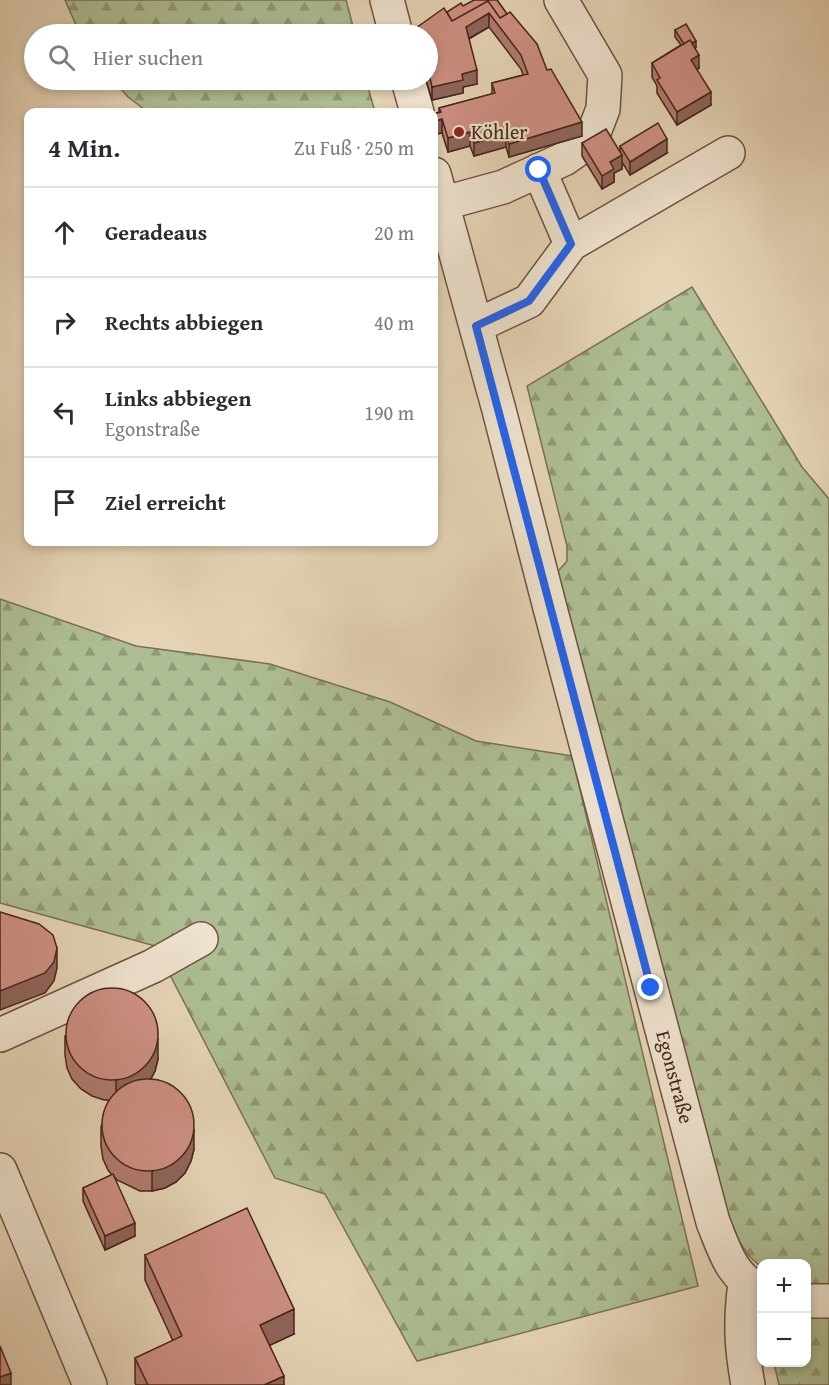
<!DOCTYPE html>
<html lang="de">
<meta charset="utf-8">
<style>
body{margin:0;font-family:"Gentium Book Plus",serif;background:#f2f2f3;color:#2b2b33}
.controls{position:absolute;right:18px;bottom:18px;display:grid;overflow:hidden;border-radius:12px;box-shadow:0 3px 9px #0003}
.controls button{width:54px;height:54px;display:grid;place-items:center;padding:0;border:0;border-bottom:2px solid #e1e1e2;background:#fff;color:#2b2b33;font:30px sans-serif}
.stop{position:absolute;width:18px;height:18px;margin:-14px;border:4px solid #2563eb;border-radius:50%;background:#fff}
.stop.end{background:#2563eb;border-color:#fff;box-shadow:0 2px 6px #0008}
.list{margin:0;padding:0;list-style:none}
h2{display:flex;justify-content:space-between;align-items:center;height:78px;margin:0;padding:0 24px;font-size:26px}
h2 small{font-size:20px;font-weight:400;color:#7c7c81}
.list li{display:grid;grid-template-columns:39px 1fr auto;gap:18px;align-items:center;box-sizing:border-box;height:90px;padding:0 24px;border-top:2px solid #e1e1e2}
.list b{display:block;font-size:22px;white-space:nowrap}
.list p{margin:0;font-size:20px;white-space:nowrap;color:#7c7c81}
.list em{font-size:20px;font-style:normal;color:#7c7c81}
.icon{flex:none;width:33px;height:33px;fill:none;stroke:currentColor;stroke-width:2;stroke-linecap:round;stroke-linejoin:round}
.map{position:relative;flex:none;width:829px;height:1385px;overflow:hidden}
.search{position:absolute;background:#fff;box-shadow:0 3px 9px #0003;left:24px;top:24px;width:414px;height:66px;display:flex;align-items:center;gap:15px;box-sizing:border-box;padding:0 21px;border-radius:33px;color:#7c7c81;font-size:22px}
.panel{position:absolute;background:#fff;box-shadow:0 3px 9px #0003;left:24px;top:108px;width:414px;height:438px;border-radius:12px}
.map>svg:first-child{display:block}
.forest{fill:url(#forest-firs);stroke:#7a7255;stroke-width:1.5}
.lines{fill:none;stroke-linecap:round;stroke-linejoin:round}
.minor-casing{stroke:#6d523e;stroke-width:36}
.minor{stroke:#efe3d0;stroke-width:33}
.wall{fill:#b17b72;stroke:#452616;stroke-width:1.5}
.shaded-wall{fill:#90645c;stroke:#452616;stroke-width:1.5}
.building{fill:#ce8f84;stroke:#452616;stroke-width:1.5}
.route{stroke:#2563eb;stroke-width:8}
.poi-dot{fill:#8f2418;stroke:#efe3d0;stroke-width:2}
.labels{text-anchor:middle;stroke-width:4.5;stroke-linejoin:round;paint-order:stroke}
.poi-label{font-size:20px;fill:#452616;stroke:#efe3d0;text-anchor:start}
.street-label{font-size:20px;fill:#452616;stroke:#efe3d0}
</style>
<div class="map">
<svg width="829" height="1385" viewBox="0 0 829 1385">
<defs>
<pattern id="forest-firs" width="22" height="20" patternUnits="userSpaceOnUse" patternTransform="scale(1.5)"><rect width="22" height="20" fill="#aebe94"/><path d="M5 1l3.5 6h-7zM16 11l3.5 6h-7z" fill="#8f9a78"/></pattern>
</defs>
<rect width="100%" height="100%" fill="#e6d4b7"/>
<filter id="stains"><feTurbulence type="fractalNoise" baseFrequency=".00333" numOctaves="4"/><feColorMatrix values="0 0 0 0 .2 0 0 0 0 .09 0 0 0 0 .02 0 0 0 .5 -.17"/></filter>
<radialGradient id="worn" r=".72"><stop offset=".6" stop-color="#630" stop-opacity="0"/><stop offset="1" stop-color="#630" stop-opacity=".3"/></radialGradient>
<!-- forest -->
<path class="forest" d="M65,0H346L355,34H80Z
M113,80H366L375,112H148L128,97Z
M692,287L802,467L829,499V1286L807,1283L806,1264H762L761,1267L749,1256L729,1226L553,577L567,561V546L527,386Z
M0,599L136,646L270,664L390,702L476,741L572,756L698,1286L417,1361L325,1194L275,1178L155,946L0,903Z
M807,1312L829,1314V1385H779L774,1363L806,1362Z"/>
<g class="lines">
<!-- minor casing -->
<g class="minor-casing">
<path id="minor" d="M387,0L396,34
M408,80L417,112
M539,170L571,244L728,153
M434,174L499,410L550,608L713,1222C726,1254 730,1274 762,1293
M441,204L503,187L564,159L591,140L603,109L605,75L561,0
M476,326L529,301L571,244
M0,1035L153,966L201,939
M0,1170L90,1385
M745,1283C740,1322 741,1346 748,1385
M806,1301H829"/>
</g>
<!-- minor -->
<use href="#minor" class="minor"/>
</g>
<!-- wall -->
<path class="wall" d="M497,0L547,70L582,136L509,157L506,147L474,156L470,146L448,152L442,133L436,134L434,127V114L439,112V108L492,94V83L523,75L521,69L489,27L469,39L477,84L463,87V93L432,100L426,80H428V34H416V28L447,12L463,6Z
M675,30L696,47L695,48L699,68L697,70L711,105L677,125L657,93V86L652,77V63L681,45L675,37Z
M582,143L620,152V146L667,153L630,175L622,162V169L614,173V182L602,189L582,156Z
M65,1036L158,1059L155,1071L151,1079L194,1149L191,1161L185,1173L176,1182L165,1188L152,1191H140L117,1180L113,1175L135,1236L105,1250L83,1201V1188L112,1175L108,1170L103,1159L101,1146V1127L109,1100H104L92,1096L81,1089L72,1079L67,1068L65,1055Z
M145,1255L294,1334L269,1345L284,1385H136L135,1383V1358L173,1341L145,1280Z"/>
<!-- shaded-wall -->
<path class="shaded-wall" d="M489,13V27L466,40L452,34Z
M696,41V47L686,54V47Z
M699,55V68L691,73V60Z
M477,70V84L463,87V93L432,100V87L462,74Z
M711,92V105L677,125V112Z
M442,119V133L436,134V121Z
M582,122V136L509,157V144Z
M470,132V146L448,152V138Z
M506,134V147L474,156V143Z
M667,139V153L630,175V162Z
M622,155V169L614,173V182L602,189V176L610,162Z
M57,948V968L54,981L45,993L0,1010V991Z
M158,1039V1059L155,1071L149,1082L116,1100V1081Z
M194,1130V1149L191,1161L185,1173L176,1182L165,1188L152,1191V1172Z
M135,1223V1236L105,1250V1236Z
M294,1309V1334L260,1350V1325Z
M11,1373V1385H0V1377Z
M284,1376V1385H264Z"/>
<!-- building -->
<path class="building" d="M474,0H497L507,14L500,18L488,1L452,21L447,12L461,3L463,6Z
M488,1L500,18L510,12L537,44L547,70L551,69L582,122L509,144L506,134L474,143L470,132L448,138L442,119L436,121L434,114L441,112L439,108L495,93L492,83L528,74L521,55L489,13L466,27L477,70L462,74L463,80L432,87L428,70V34H418L416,28L444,8L452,21Z
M686,24L696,41L692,43L690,40L684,44L675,30Z
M690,40L699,55L691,60L711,92L677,112L657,80L660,78L652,63Z
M658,123L667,139L630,162L620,146Z
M606,129L622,155L610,162L614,169L602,176L582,143Z
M0,912L39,924L53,935L57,948L54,962L45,973L0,991Z
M66 1034a46 46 0 1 1 92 0a46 46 0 1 1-92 0Z
M102 1125a46 46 0 1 1 92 0a46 46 0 1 1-92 0Z
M113,1174L135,1223L105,1236L83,1188Z
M247,1208L294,1309L260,1325L284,1376L264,1385H148L135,1358L182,1336L145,1255Z
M0,1346L11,1373L0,1377Z"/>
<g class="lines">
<!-- route -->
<path class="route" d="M539,170L571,244L529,301L476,326L651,988"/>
</g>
<!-- markers -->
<circle class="poi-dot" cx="459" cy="132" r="6"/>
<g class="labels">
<!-- poi labels -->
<g class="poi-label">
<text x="471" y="139">Köhler</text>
</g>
<!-- street labels -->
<g class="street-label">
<text transform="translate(675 1077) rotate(75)" y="7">Egonstraße</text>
</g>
</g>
<rect width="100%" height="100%" filter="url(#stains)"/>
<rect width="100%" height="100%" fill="url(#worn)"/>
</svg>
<div class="controls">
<button>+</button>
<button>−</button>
</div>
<div class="stop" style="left:539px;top:170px"></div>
<div class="stop end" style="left:651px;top:988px"></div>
<div class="search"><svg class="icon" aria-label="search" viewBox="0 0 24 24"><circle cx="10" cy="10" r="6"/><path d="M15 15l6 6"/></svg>Hier suchen</div>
<section class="panel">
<h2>4 Min.<small>Zu Fuß · 250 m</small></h2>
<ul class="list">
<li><svg class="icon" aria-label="ahead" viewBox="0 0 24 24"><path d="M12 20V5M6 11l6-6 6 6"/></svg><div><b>Geradeaus</b></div><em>20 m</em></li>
<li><svg class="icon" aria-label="right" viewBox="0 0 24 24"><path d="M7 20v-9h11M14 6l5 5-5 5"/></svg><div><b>Rechts abbiegen</b></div><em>40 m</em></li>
<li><svg class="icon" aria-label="left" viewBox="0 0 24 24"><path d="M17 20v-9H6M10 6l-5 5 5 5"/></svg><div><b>Links abbiegen</b><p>Egonstraße</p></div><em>190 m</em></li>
<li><svg class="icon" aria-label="arrive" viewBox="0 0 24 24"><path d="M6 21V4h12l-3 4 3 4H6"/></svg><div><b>Ziel erreicht</b></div></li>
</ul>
</section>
</div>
